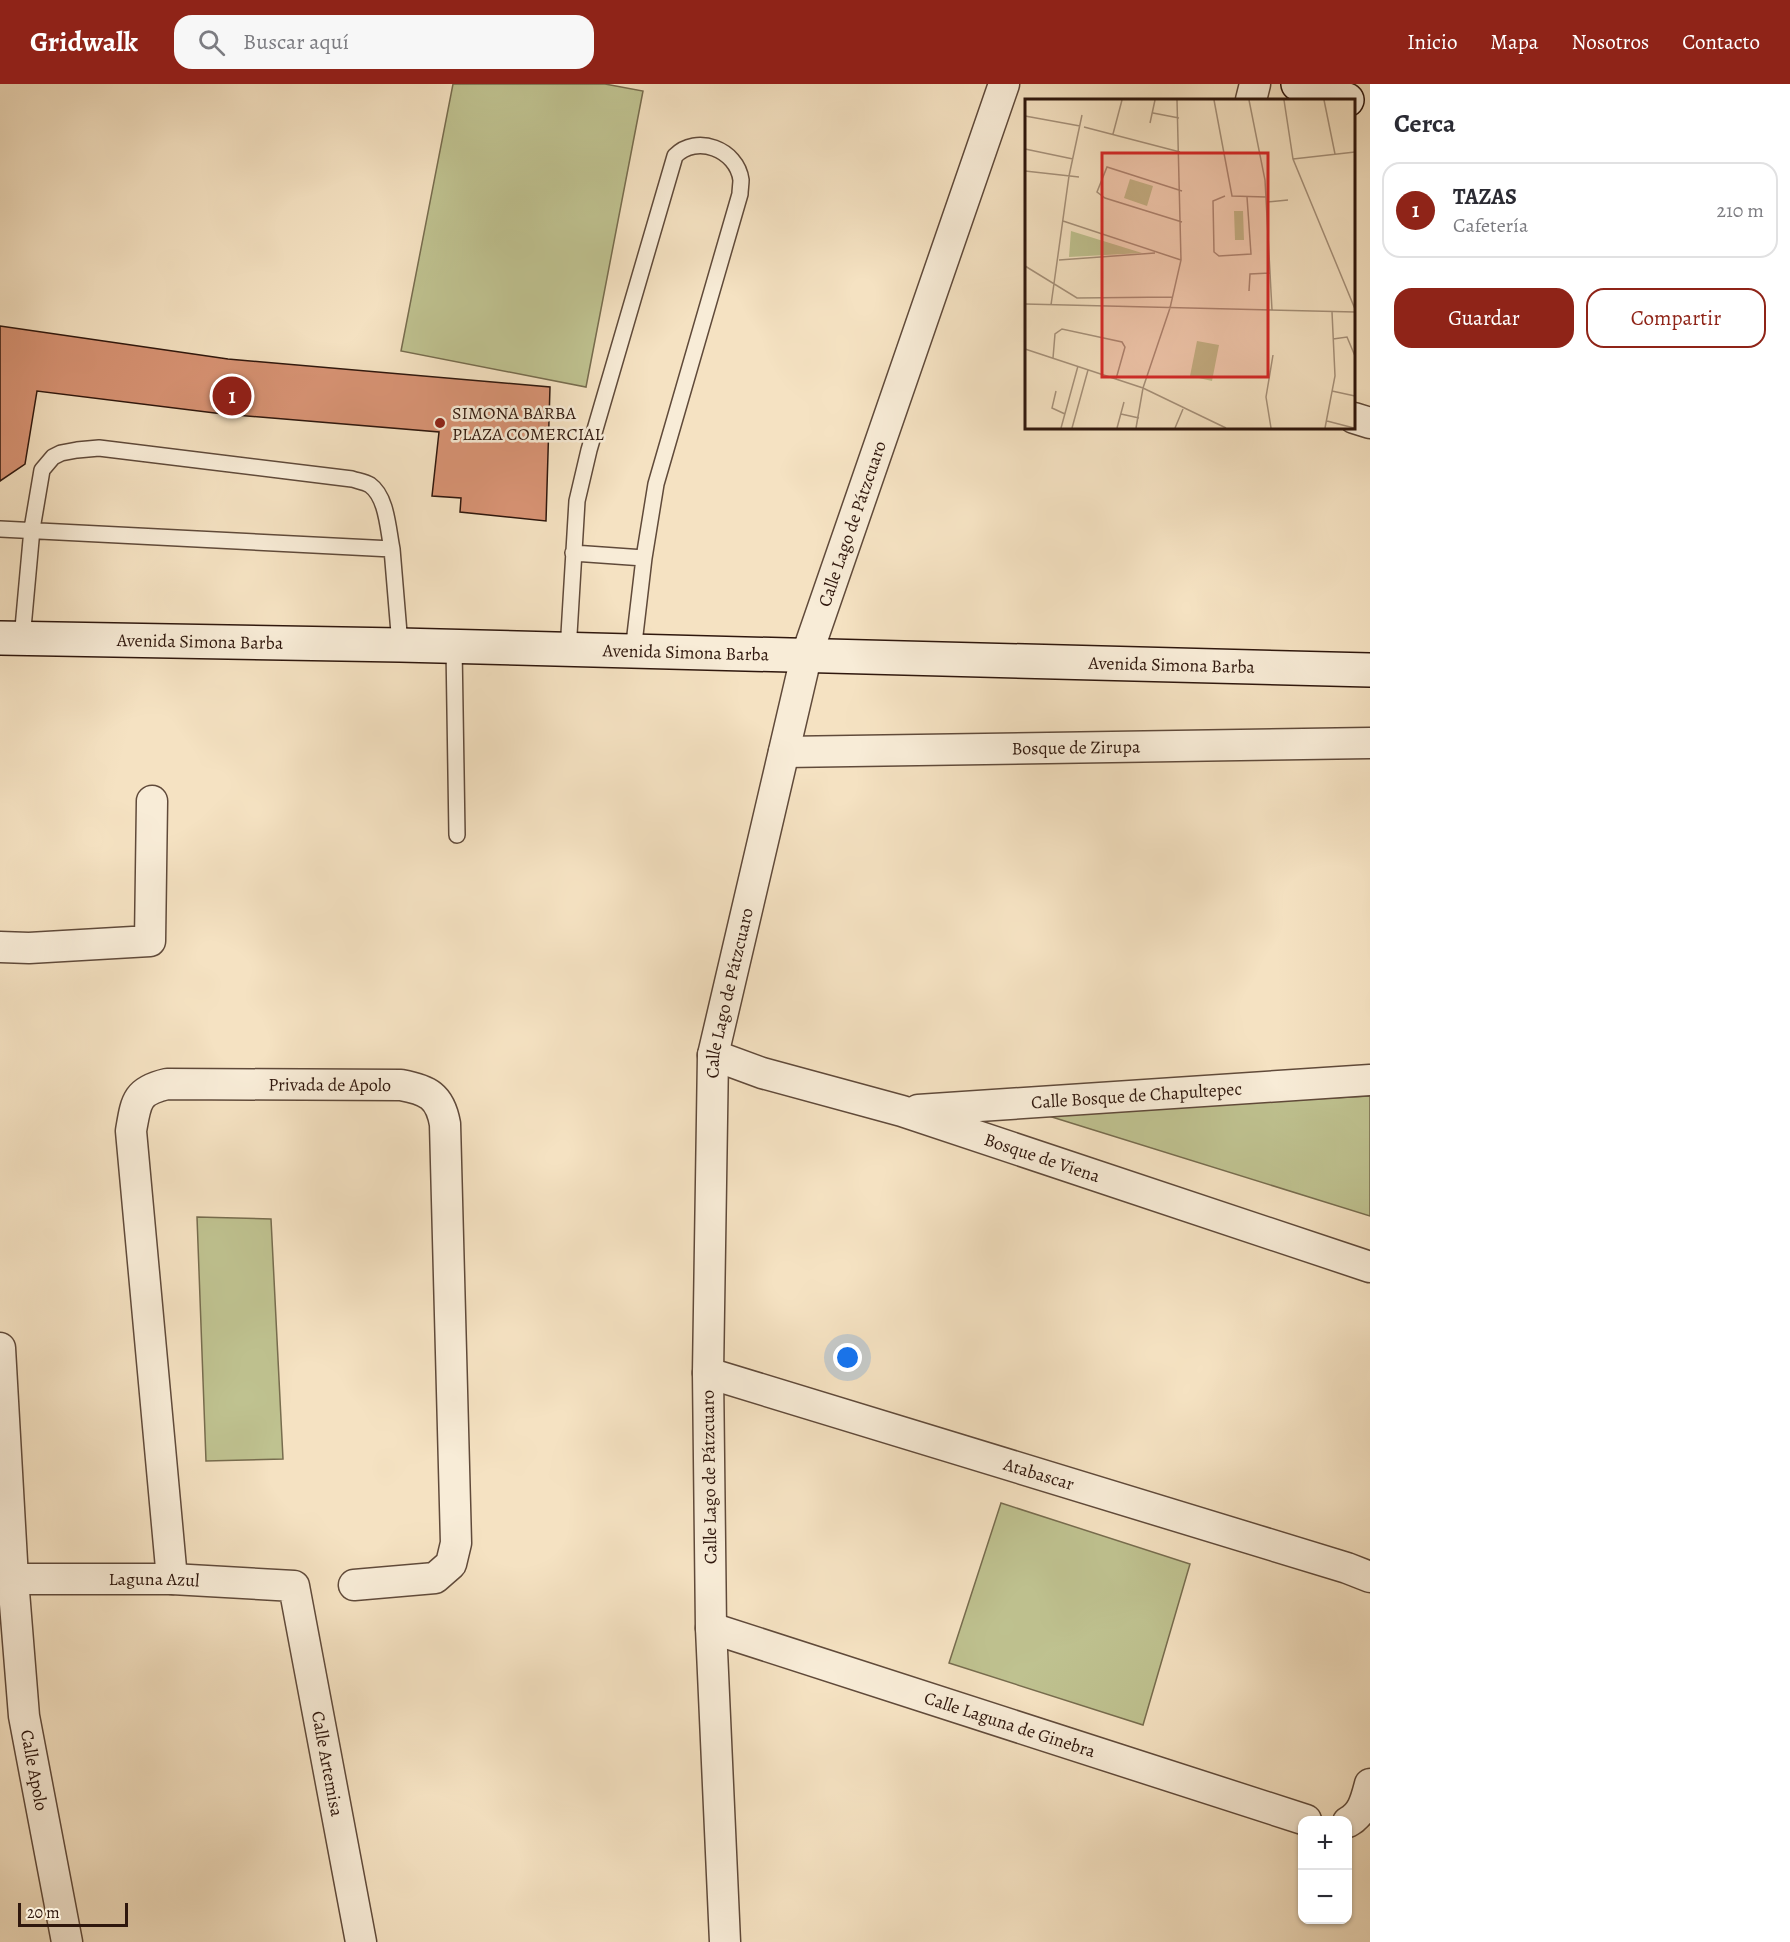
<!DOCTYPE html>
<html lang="es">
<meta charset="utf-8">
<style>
body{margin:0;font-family:Alegreya,serif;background:#f7f7f7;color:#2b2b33}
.controls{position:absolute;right:18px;bottom:18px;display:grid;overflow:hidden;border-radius:12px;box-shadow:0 2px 4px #0004}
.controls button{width:54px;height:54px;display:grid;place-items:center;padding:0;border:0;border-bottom:2px solid #e1e1e2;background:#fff;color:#2b2b33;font:30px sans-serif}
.scale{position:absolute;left:18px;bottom:15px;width:110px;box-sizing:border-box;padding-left:6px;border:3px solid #2f170d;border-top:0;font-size:16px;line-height:21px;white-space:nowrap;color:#2f170d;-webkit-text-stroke:4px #f8ecd7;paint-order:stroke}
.you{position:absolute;left:848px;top:1274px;width:21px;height:21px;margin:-15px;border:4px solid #fff;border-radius:50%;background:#1a73e8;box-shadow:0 0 0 9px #1a73e833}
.badge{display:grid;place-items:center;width:39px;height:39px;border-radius:50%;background:#8f2418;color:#fff;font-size:20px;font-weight:700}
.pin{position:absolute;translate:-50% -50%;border:3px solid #fff;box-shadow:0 2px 6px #0006}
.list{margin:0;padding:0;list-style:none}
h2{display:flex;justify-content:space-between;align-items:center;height:78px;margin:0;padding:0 24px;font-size:26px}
h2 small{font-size:20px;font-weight:400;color:#7c7c81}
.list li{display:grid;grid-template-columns:39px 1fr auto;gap:18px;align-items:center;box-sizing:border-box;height:96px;margin:0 12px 12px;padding:0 12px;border:2px solid #e1e1e2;border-radius:18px}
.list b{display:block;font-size:22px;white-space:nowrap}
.list p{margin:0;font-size:20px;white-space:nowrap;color:#7c7c81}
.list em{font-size:20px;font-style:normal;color:#7c7c81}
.actions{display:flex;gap:12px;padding:18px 24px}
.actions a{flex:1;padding:14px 0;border:2px solid #8f2418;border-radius:18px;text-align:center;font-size:21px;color:#8f2418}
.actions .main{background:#8f2418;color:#fff}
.icon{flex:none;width:33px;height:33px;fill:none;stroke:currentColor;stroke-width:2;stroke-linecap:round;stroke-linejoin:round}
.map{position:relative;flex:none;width:1370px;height:1858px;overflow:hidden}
header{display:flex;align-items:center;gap:36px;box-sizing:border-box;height:84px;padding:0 30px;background:#8f2418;color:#fff}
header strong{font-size:28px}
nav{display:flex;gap:33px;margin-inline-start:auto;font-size:21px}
.search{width:420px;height:54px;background:#f7f7f7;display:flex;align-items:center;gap:15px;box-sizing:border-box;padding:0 21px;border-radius:18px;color:#7c7c81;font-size:22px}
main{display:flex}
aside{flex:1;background:#fff}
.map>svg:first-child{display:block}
.green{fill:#bfc290;stroke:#776c4e;stroke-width:1.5}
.building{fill:#d89374;stroke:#2f170d;stroke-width:1.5}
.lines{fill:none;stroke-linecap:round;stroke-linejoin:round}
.lane-casing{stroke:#604a3a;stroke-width:18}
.street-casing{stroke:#604a3a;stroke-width:33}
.secondary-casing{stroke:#2f170d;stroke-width:36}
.lane{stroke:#f8ecd7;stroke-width:15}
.street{stroke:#f8ecd7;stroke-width:30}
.secondary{stroke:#f8ecd7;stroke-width:33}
.poi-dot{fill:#8f2418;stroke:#f8ecd7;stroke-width:2}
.labels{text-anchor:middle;stroke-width:5;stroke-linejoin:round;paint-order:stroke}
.poi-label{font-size:18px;fill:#2f170d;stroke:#f8ecd7;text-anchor:start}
.street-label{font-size:18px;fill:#2f170d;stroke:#f8ecd7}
.inset-road{fill:none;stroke:#a6917a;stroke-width:1.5}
.view{fill:#d62828;fill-opacity:0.15;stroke:#d62828;stroke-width:3}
.inset-edge{fill:none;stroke:#2f170d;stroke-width:3}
</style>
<header>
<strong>Gridwalk</strong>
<div class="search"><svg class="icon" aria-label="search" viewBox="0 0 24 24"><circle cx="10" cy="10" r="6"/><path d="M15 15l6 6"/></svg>Buscar aquí</div>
<nav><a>Inicio</a><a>Mapa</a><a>Nosotros</a><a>Contacto</a></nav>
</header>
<main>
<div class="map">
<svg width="1370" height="1858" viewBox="0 0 1370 1858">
<rect width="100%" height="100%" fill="#f5e2c2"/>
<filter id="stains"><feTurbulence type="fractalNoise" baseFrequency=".00333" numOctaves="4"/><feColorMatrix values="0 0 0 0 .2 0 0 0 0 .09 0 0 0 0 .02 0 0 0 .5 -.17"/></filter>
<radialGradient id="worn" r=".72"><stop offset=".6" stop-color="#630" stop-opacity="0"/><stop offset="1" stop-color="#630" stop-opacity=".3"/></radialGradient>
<!-- green -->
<path class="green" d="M453,0H605L643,7L586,303L401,267Z
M1370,1012V1132L1039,1029Z
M197,1133L271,1135L283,1375L206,1377Z
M1001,1419L1190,1480L1143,1641L949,1579Z"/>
<!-- building -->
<path class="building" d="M0,242L228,275L550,303L546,437L460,428L461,414L432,412L439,348L223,330L37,307L25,380L0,397Z"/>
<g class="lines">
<!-- lane casing -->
<g class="lane-casing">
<path id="lane" d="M0,445L392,465L400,561
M573,469L644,474
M22,555L32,445L42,386L53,373L61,369L77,366L99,364L352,395C358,397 365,398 370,401C387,413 388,446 392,465
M454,563L457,751
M568,567L577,417L589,366L675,72C696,50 737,65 741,96C741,100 740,106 740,110L656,400L644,474L633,568"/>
</g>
<!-- street casing -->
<g class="street-casing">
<g id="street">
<path d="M1251,16L1255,0"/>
<path d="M1354,334L1370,339"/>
<path id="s1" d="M784,668L1370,659"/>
<path d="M0,863L29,864L150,857L152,717"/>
<path id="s2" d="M713,971L762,989L902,1027L1370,1183"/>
<path id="s3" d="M918,1026L1370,996"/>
<path id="s4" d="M0,1264L13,1495L24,1632L67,1858"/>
<path id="s5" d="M708,1289L1347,1484L1370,1493"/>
<path id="s6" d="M13,1495H172L294,1502L361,1858"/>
<path id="s7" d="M172,1495L131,1047C136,1018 136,1007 167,1000L401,1001C428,1006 440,1012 445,1040L456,1459L451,1480L435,1494L354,1501"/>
<path id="s8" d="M711,1544L1306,1736"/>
<path d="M1348,1738C1363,1730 1366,1715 1370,1700"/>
<path id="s9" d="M725,1858L711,1544L708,1289L713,971L806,573L1004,0"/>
</g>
</g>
<!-- secondary casing -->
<g class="secondary-casing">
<g id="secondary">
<path d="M1298,0L1347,16"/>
<path id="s10" d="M0,554L400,561L1370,586"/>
</g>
</g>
<!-- lane -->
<use href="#lane" class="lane"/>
<!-- street -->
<use href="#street" class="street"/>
<!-- secondary -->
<use href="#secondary" class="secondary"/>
</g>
<!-- markers -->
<circle class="poi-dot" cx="440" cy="339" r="6"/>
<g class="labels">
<!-- poi labels -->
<g class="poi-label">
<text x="452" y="335">SIMONA BARBA<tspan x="452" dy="21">PLAZA COMERCIAL</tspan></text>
</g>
<!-- street labels -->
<g class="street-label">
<text dy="6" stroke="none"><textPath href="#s9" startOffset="1437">Calle Lago de Pátzcuaro</textPath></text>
<text dy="6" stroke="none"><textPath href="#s10" startOffset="200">Avenida Simona Barba</textPath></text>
<text dy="6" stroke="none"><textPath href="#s10" startOffset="686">Avenida Simona Barba</textPath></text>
<text dy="6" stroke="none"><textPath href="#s10" startOffset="1172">Avenida Simona Barba</textPath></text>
<text dy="6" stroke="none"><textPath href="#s1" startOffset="292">Bosque de Zirupa</textPath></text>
<text dy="6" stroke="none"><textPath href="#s9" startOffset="951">Calle Lago de Pátzcuaro</textPath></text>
<text dy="6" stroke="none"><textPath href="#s7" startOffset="678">Privada de Apolo</textPath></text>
<text dy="6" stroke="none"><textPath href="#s3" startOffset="219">Calle Bosque de Chapultepec</textPath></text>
<text dy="6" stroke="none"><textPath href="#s2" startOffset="345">Bosque de Viena</textPath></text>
<text dy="6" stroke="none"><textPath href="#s5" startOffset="346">Atabascar</textPath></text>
<text transform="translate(709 1393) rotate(-91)" y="6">Calle Lago de Pátzcuaro</text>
<text dy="6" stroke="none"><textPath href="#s6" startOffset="141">Laguna Azul</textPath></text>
<text dy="6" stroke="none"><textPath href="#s8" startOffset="314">Calle Laguna de Ginebra</textPath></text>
<text dy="6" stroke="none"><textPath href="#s6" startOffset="462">Calle Artemisa</textPath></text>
<text dy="6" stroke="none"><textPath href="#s4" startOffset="424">Calle Apolo</textPath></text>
</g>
</g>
<!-- overview -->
<g transform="translate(1025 15)">
<rect width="330" height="330" fill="#f5e2c2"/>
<path d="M105,80L128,87L122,107L99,99ZM209,112H218L219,141H210ZM46,132L117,154L44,158ZM172,242L194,246L187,282L165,277Z" fill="#bfc290"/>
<path class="inset-road" d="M189,1L207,97L241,98M224,1L240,81L247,211M259,1L268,60L330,210M299,1L310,55M128,14L154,19M0,17L55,27M125,24L130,1M59,28L155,53M88,35L97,1M0,50L48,60M268,60L330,53M0,72L54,78M157,92L82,68L72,93L80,99L157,123M200,97L188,102L189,153L194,157L226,155L222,98M242,103L263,101M38,122L156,161M34,161L130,154M0,167L52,199L148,198M224,192L225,175L245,174M0,205L330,213M26,206L44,77L57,16M308,240L322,238L330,257M0,250L118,289L201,329M28,259L30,235L37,230L97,243L100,248L91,280M31,292L27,309L40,315M307,292L330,297M96,315L114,319M302,322L329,329M36,329L53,267M47,329L63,271M92,329L99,303M111,329L118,289L145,209L156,161L152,1M150,329L158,310M246,329L241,298L248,256M300,329L310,277L307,213"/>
<path class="view" d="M77,54H243V278H77Z"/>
<rect width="330" height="330" class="inset-edge"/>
</g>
<rect width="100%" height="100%" filter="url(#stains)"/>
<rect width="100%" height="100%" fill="url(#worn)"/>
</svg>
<div class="controls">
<button>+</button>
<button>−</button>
</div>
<div class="scale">20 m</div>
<div class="you"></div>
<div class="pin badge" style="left:232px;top:312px">1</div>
</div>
<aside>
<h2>Cerca<small></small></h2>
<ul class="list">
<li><span class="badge">1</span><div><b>TAZAS</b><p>Cafetería</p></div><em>210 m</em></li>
</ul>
<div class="actions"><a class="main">Guardar</a><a>Compartir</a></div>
</aside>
</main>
